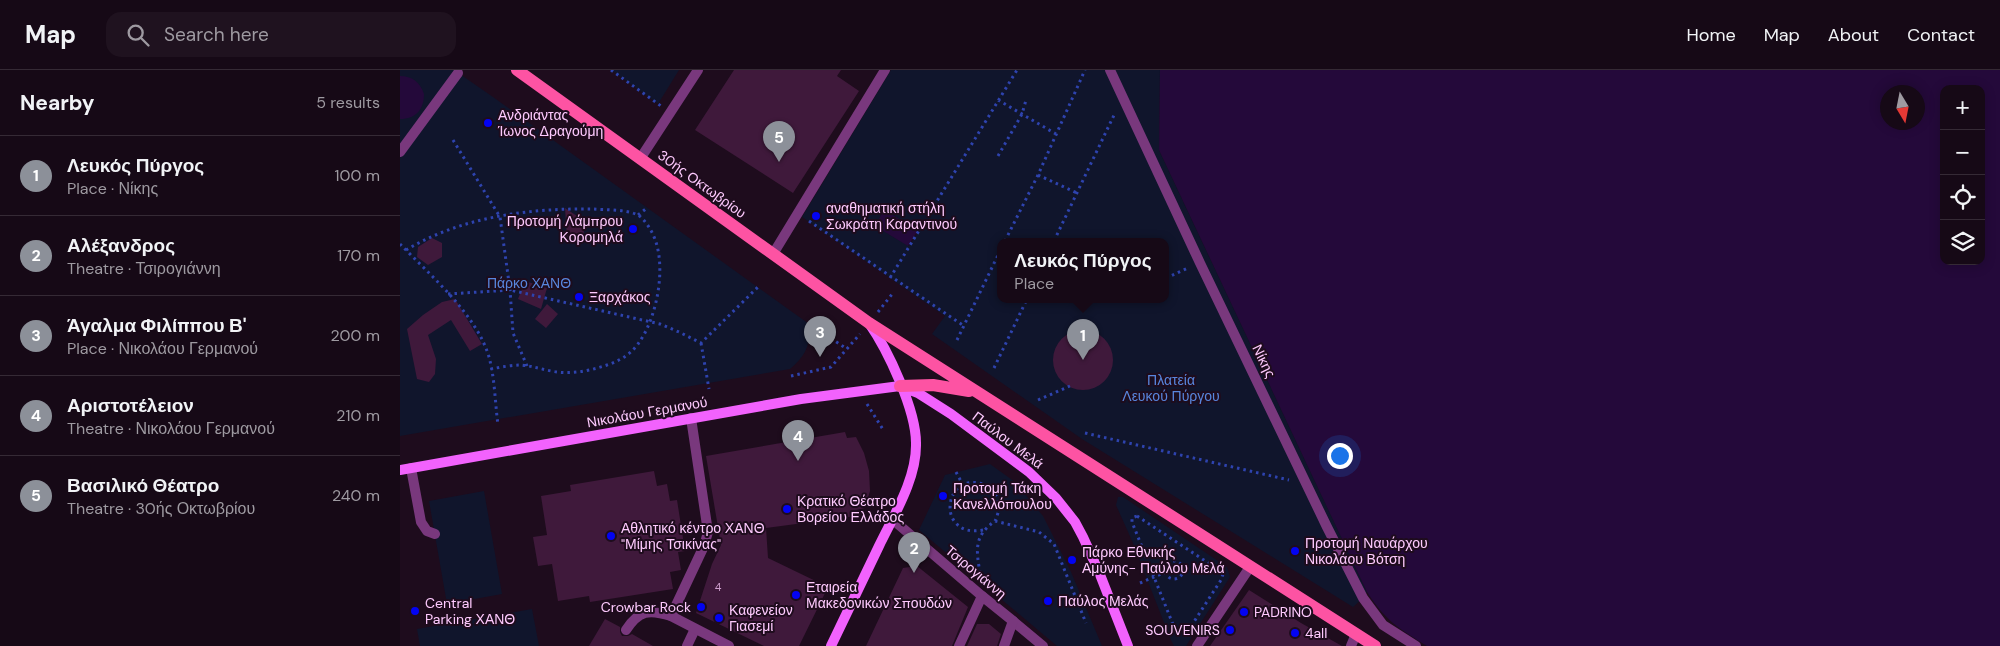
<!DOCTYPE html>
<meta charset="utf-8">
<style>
body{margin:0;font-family:"DM Sans",sans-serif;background:#1f121f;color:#f1f3f6}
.controls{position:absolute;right:15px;top:15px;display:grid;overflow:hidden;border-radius:10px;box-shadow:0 2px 12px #0003}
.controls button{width:45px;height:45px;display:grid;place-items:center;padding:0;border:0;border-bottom:1px solid #352a35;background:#160916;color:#f1f3f6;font:25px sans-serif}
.compass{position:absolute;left:1480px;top:15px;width:45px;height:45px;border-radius:50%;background:#160916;box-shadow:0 2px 12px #0003;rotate:170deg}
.you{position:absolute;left:939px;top:385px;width:18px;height:18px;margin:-12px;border:4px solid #fff;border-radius:50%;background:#1a73e8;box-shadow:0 0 0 8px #1a73e833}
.badge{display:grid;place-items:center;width:32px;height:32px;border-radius:50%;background:#8c9099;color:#fff;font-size:16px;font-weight:700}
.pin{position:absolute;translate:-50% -41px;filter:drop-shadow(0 1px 2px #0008)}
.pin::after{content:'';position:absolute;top:26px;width:18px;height:15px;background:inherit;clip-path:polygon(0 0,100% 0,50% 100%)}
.popup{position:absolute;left:597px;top:168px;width:172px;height:65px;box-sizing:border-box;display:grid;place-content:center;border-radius:10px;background:#160916;filter:drop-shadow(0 1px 4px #0005);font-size:16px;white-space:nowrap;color:#9e9aa1}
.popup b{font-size:19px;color:#f1f3f6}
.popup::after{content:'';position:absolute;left:50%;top:100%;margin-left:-10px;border:10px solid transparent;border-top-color:#160916}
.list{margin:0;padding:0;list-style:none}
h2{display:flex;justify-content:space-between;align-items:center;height:65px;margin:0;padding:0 20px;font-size:21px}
h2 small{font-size:16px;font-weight:400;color:#9e9aa1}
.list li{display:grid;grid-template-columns:32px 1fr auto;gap:15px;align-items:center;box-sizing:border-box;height:80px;padding:0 20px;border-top:1px solid #352a35}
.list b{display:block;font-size:19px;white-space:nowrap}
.list p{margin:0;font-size:16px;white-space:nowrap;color:#9e9aa1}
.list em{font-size:16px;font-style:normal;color:#9e9aa1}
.icon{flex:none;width:28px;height:28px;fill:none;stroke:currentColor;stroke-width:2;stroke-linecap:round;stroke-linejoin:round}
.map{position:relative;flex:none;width:1600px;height:576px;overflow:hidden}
header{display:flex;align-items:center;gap:30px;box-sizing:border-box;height:70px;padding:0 25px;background:#160916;border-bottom:1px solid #352a35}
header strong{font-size:24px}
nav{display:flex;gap:28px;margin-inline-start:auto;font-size:18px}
.search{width:350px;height:45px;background:#1f121f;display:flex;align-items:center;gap:12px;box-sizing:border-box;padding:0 18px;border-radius:15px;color:#9e9aa1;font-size:19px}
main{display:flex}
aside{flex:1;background:#160916}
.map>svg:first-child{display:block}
.green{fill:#10152c;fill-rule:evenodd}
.water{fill:#24093a;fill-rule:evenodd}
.building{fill:#3f193b}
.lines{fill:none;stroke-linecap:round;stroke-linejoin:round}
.path{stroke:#2e43ae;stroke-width:3;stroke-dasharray:2.5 4;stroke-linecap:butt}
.service{stroke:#79387d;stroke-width:10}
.pedestrian{stroke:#79387d;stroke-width:10}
.minor{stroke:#79387d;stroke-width:10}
.secondary{stroke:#f262fd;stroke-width:10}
.primary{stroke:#fd53a3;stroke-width:12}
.poi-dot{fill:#0303f2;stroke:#1e0c1d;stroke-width:2}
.labels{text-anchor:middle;stroke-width:4;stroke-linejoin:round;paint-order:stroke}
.number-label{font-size:11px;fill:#ce9ecd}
.poi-label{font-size:14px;fill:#fecafe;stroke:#1e0c1d;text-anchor:start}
.street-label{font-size:14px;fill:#fecafe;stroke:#1e0c1d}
.park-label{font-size:14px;fill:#5886dd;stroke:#1e0c1d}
</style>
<header>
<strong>Map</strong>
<div class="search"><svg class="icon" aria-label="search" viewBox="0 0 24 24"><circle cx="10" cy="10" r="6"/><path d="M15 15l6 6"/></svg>Search here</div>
<nav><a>Home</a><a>Map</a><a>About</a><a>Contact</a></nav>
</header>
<main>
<aside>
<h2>Nearby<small>5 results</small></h2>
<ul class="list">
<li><span class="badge">1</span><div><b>Λευκός Πύργος</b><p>Place · Νίκης</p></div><em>100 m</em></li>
<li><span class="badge">2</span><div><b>Αλέξανδρος</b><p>Theatre · Τσιρογιάννη</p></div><em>170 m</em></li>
<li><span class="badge">3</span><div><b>Άγαλμα Φιλίππου Β'</b><p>Place · Νικολάου Γερμανού</p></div><em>200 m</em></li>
<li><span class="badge">4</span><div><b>Αριστοτέλειον</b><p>Theatre · Νικολάου Γερμανού</p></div><em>210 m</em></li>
<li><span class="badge">5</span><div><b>Βασιλικό Θέατρο</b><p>Theatre · 30ής Οκτωβρίου</p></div><em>240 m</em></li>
</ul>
</aside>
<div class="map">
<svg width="1600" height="576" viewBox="0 0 1600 576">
<rect width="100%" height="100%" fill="#1e0c1d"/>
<!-- green -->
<path class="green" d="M0,0H54L93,27L409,254C411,274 406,286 390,299L0,366Z
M211,0H279L258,34Z
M491,0H760L759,80L967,522L963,528L953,537L682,369L532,264L545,246L402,147ZM484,140L519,161L509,176L475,156ZM600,171H766V229H600Z
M590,394L615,412L643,446L671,502L702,576H657L519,460L545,405Z
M84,421L102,524L47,534L29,431Z
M718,427H723L827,497L830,507L786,576H774L770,568L733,473L716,435Z
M132,539L139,576H20L17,559Z"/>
<!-- water -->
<path class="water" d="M760,0H1600V576H1027C998,558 986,551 967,522L759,80ZM1544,19H1581V191H1544ZM1518,22V52H1488V22Z
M0,6C12,6 20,12 24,24C24,39 16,49 0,49Z
M484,140L518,160L508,176L475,156Z"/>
<!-- building -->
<path class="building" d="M334,0H441L437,6L459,21L393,123L295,60Z
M165,138L183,150L184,166L167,167Z
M32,168L42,173V187L28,195L17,187L18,177Z
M125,211L147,218L141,239L118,229Z
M55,229L82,274L70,281L51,250L28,265L36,289L35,304L29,312L17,309L7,259L23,245L42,232Z
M147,234L158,244L146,258L135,249Z
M653 290a30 30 0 1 1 60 0a30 30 0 1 1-60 0Z
M445,362L447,368L456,367L464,383L469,401L470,421L465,438L456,440V446L366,458L368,488L428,517L399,576H364L296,543L312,494L321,475L306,386Z
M254,401L257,416L267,414L270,431L277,430L285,481L278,482L281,500L270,502L273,519L190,532L189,526L158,531L152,494L138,496L133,467L147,465L141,426L171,421L170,415Z
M517,496L568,537L552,576H466L503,498Z
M849,520L901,553L942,576H810Z
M205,549L220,557V562L222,566H228L232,564L253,576H189Z
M577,554H589L601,564L597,576H567Z"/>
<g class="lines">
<!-- path -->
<path class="path" d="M211,0L261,36
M598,30L656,64
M53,70L100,147L110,220L113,263L127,296
M598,86L622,44L626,30
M638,105L677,123
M238,145L247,138
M409,151L564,256
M605,171L638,105L685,0
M654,171L715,43
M0,174C30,205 77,245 89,287C95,309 95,333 98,355
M6,180C61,147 129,138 193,139C206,140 225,139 238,145C243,148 247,154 250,159C269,189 258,247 238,274C230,285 219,291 207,295C189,301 170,305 151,301C141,299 132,296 121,295C112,295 101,297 91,299
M490,208L617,0
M766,208L788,198
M48,224L110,220L260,254L279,262L301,273L358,217
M478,242L493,223
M409,254L447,279
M557,270L600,181
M301,273L309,319
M594,298L627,229
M391,306L431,297L460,264
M638,330L670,316
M467,334L484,361
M685,363L889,410
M556,402L563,415
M737,446L819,500L823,504L821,510L786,564L779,566L776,562L732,452V448Z
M583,460C572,462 562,461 555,452C550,446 549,438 551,430C560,397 613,414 595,451
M765 500a9 9 0 1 1 18 0a9 9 0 1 1-18 0Z
M580,503C576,479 574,466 595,451L639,462L654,474L686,553
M740,513L766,502"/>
<!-- service -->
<path class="service" d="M11,398L21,452L27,461L35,464
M226,560C239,540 249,539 271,546"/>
<!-- pedestrian -->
<path class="pedestrian" d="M710,0L800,193L927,457L963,528L983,555L1016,576
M0,82L58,3
M240,89L298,0
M373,184L485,0
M492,449L582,526
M613,551L643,576
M287,576L295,559
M797,576L850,497"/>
<!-- minor -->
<path class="minor" d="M291,348L308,462L304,476L271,546L329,576
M559,576L582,526L613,551L604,576
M951,576L956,564"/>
<!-- secondary -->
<path class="secondary" d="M0,400L401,329L500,316L518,323L551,344L629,402L656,428L675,452L683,467L699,502L728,576
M431,576C447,543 463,509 479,476C494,445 517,408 516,373C516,340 488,280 469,253"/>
<!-- primary -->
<path class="primary" d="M117,0L469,253L975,576
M500,316L533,315L569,321"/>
</g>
<!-- markers -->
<g class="poi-dot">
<circle cx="88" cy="53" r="5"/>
<circle cx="416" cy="146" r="5"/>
<circle cx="233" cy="159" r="5"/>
<circle cx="179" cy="227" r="5"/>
<circle cx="543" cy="426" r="5"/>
<circle cx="387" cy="439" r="5"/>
<circle cx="211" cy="466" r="5"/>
<circle cx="895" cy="481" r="5"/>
<circle cx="672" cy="490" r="5"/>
<circle cx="396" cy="525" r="5"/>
<circle cx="648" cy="531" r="5"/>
<circle cx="301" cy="537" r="5"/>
<circle cx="15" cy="541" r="5"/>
<circle cx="844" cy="542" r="5"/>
<circle cx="319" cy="548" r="5"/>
<circle cx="830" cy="560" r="5"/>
<circle cx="895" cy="563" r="5"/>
</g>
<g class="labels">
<!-- number labels -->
<g class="number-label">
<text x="318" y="521">4</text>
</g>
<!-- poi labels -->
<g class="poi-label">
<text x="98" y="50">Ανδριάντας<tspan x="98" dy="16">Ίωνος Δραγούμη</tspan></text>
<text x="426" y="143">αναθηματική στήλη<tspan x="426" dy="16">Σωκράτη Καραντινού</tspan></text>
<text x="223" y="156" text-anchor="end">Προτομή Λάμπρου<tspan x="223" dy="16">Κορομηλά</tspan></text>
<text x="189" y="232">Ξαρχάκος</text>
<text x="553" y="423">Προτομή Τάκη<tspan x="553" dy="16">Κανελλόπουλου</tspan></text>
<text x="397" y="436">Κρατικό Θέατρο<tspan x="397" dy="16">Βορείου Ελλάδος</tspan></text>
<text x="221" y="463">Αθλητικό κέντρο ΧΑΝΘ<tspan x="221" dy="16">"Μίμης Τσικίνας"</tspan></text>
<text x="905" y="478">Προτομή Ναυάρχου<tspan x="905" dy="16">Νικολάου Βότση</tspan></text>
<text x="682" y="487">Πάρκο Εθνικής<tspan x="682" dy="16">Αμύνης- Παύλου Μελά</tspan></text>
<text x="406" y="522">Εταιρεία<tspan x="406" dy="16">Μακεδονικών Σπουδών</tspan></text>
<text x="658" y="536">Παύλος Μελάς</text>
<text x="25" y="538">Central<tspan x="25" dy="16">Parking ΧΑΝΘ</tspan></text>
<text x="291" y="542" text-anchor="end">Crowbar Rock</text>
<text x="329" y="545">Καφενείον<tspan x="329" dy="16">Γιασεμί</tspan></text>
<text x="854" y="547">PADRINO</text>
<text x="820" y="565" text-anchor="end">SOUVENIRS</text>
<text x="905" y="568">4all</text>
</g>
<!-- street labels -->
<g class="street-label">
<text transform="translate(302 114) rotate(36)" y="5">30ής Οκτωβρίου</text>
<text transform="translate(864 291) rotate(64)" y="5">Νίκης</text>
<text transform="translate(247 342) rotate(-10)" y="5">Νικολάου Γερμανού</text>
<text transform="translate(608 370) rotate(37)" y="5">Παύλου Μελά</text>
<text transform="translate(576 502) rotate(40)" y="5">Τσιρογιάννη</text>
</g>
<!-- park labels -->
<g class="park-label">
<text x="129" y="218">Πάρκο ΧΑΝΘ</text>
<text x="771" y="315">Πλατεία<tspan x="771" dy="16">Λευκού Πύργου</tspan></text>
</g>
</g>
</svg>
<div class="controls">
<button>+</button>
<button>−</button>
<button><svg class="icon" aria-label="locate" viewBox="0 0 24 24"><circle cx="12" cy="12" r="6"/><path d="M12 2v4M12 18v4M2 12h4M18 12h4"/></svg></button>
<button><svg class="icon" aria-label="layers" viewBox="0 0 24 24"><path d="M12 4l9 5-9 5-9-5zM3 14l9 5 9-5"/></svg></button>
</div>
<svg class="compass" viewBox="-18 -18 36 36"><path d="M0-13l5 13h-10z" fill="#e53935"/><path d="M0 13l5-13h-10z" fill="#9e9aa1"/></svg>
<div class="you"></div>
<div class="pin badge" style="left:683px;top:290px">1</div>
<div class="popup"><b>Λευκός Πύργος</b>Place</div>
<div class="pin badge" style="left:514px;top:503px">2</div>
<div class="pin badge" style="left:420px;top:287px">3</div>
<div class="pin badge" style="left:398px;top:391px">4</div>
<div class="pin badge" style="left:379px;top:92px">5</div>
</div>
</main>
